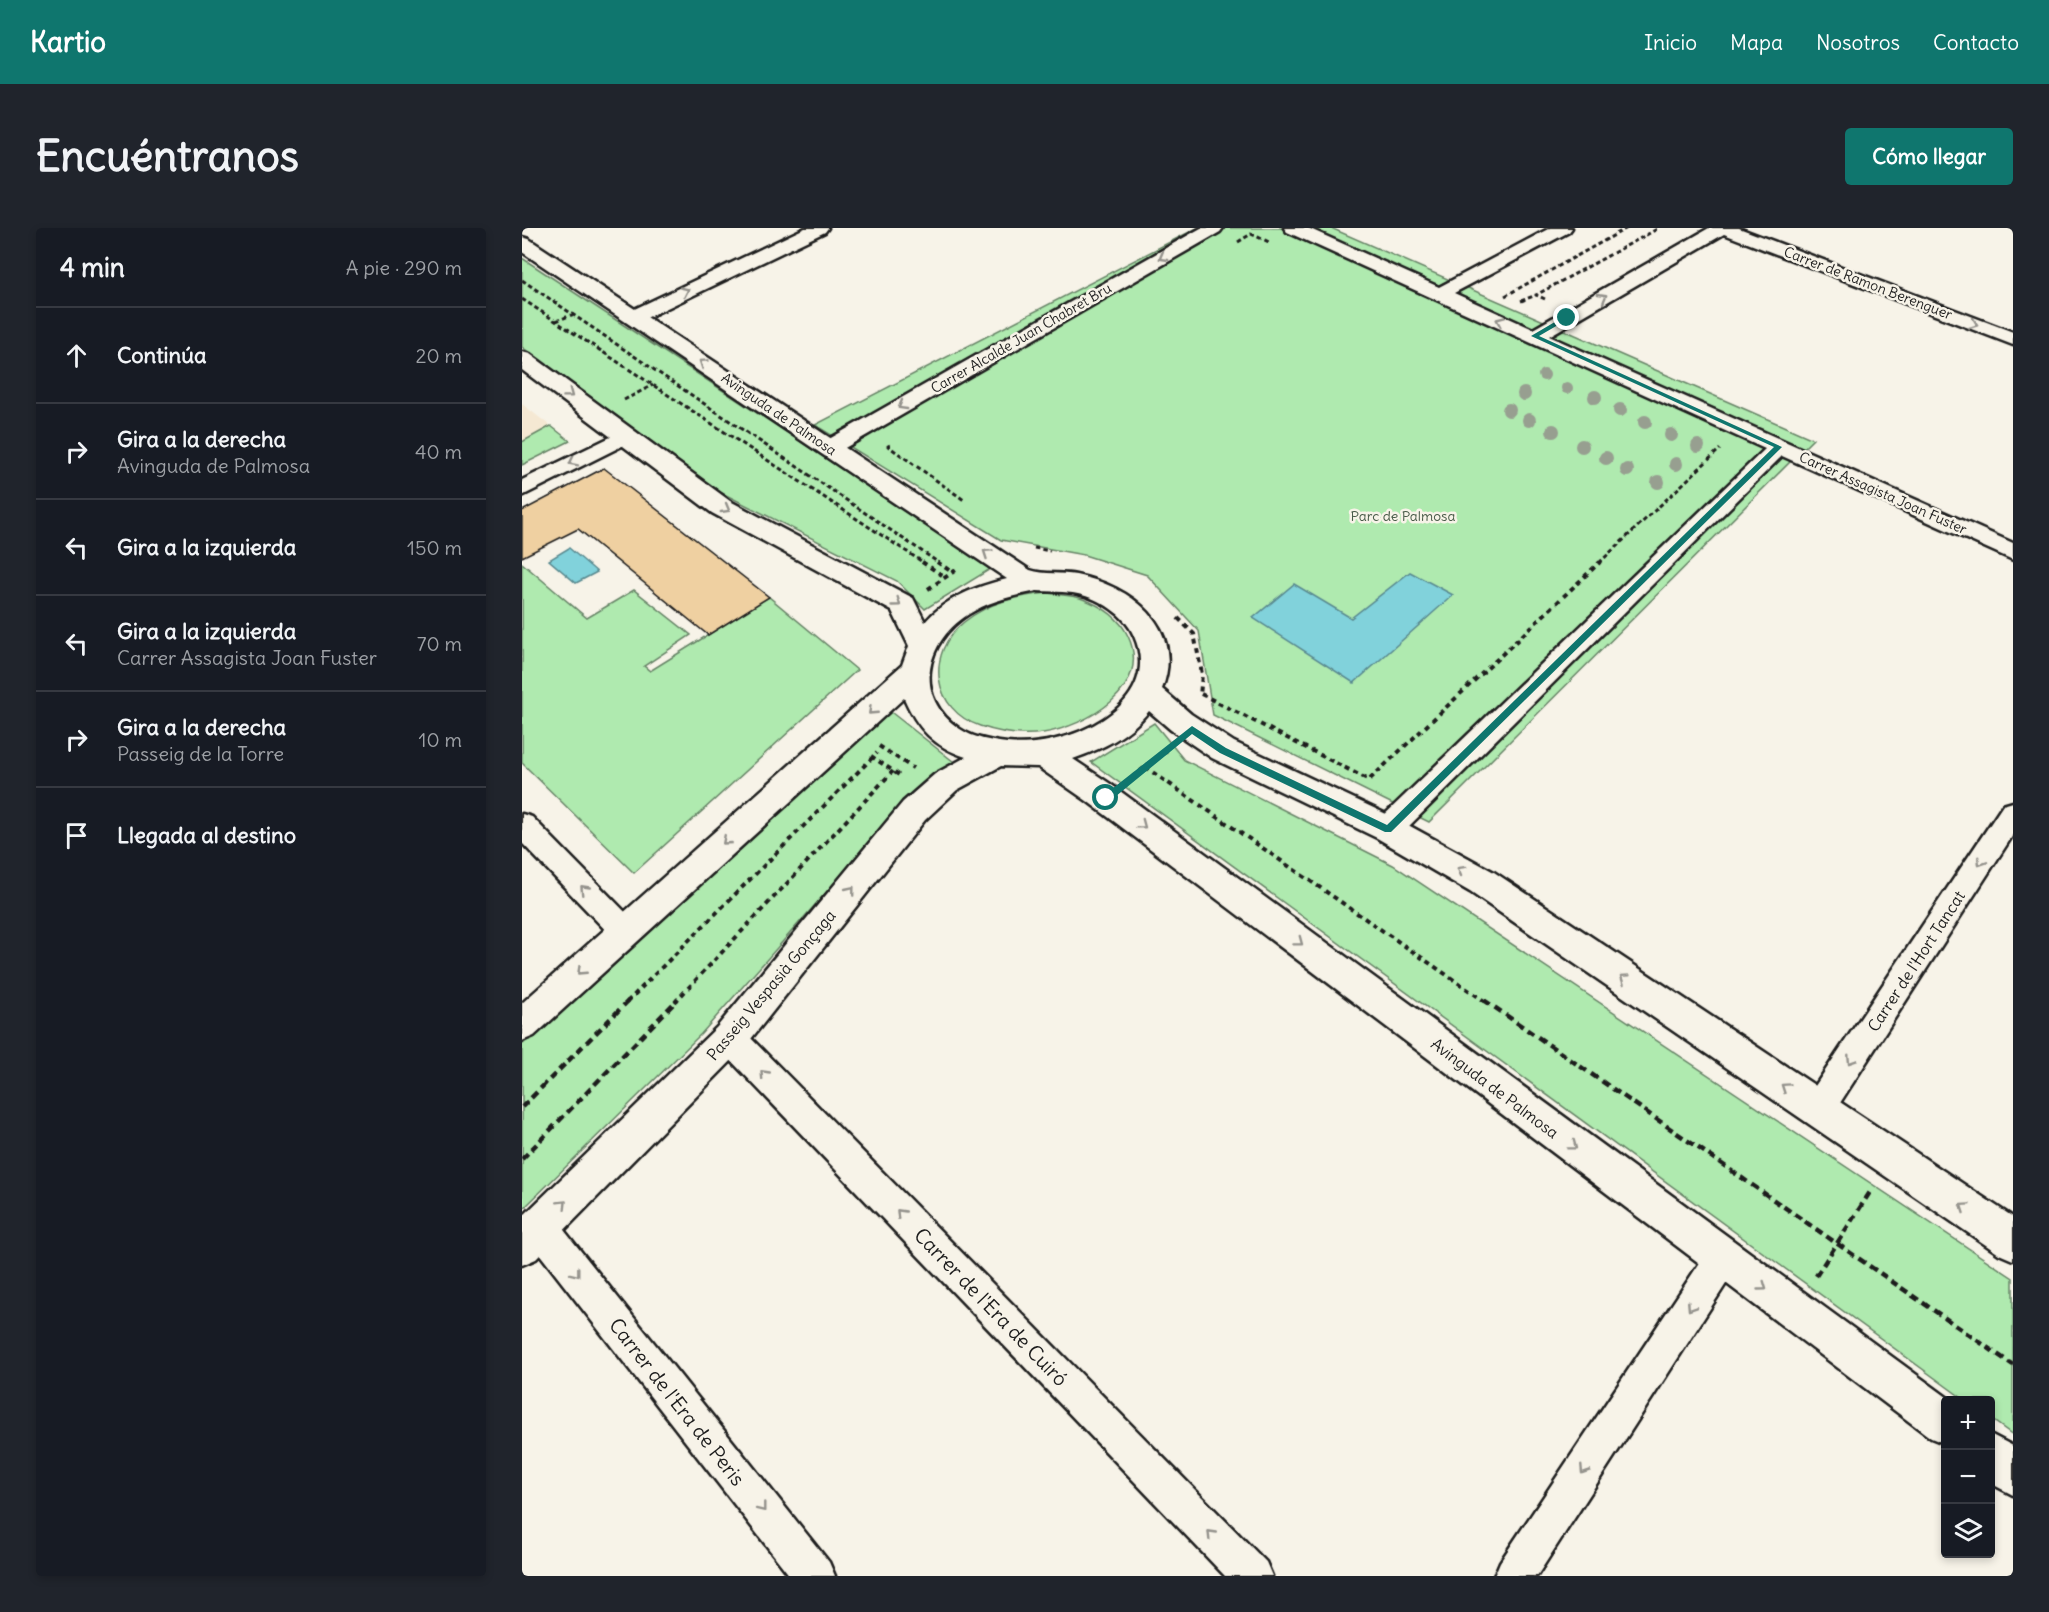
<!DOCTYPE html>
<html lang="es">
<meta charset="utf-8">
<style>
body{margin:0;font-family:Delius,sans-serif;background:#20242c;color:#f1f3f6}
.controls{position:absolute;right:18px;bottom:18px;display:grid;overflow:hidden;border-radius:6px;box-shadow:0 3px 9px #0003}
.controls button{width:54px;height:54px;display:grid;place-items:center;padding:0;border:0;border-bottom:2px solid #363941;background:#171b24;color:#f1f3f6;font:30px sans-serif}
.stop{position:absolute;width:18px;height:18px;margin:-14px;border:4px solid #0f766e;border-radius:50%;background:#fff}
.stop.end{background:#0f766e;border-color:#fff;box-shadow:0 2px 6px #0008}
.list{margin:0;padding:0;list-style:none}
h2{display:flex;justify-content:space-between;align-items:center;height:78px;margin:0;padding:0 24px;font-size:26px}
h2 small{font-size:20px;font-weight:400;color:#9ea1a6}
.list li{display:grid;grid-template-columns:39px 1fr auto;gap:18px;align-items:center;box-sizing:border-box;height:96px;padding:0 24px;border-top:2px solid #363941}
.list b{display:block;font-size:22px;white-space:nowrap}
.list p{margin:0;font-size:20px;white-space:nowrap;color:#9ea1a6}
.list em{font-size:20px;font-style:normal;color:#9ea1a6}
.icon{flex:none;width:33px;height:33px;fill:none;stroke:currentColor;stroke-width:2;stroke-linecap:round;stroke-linejoin:round}
.map{position:relative;flex:none;width:1491px;height:1348px;overflow:hidden;border-radius:6px}
header{display:flex;align-items:center;gap:36px;box-sizing:border-box;height:84px;padding:0 30px;background:#0f766e;color:#fff}
header strong{font-size:28px}
nav{display:flex;gap:33px;margin-inline-start:auto;font-size:21px}
.intro{display:flex;align-items:center;justify-content:space-between;box-sizing:border-box;height:144px;padding:0 36px}
h1{margin:0;font-size:42px}
.button{padding:15px 27px;border-radius:6px;background:#0f766e;color:#fff;font-size:21px;font-weight:700}
main{display:flex;gap:36px;padding:0 36px}
aside{flex:1;background:#171b24;border-radius:6px;box-shadow:0 3px 9px #0003}
.map>svg:first-child{display:block}
.built{fill:#f5e8d3}
.green{fill:#afeaaf;stroke:#668366;stroke-width:1.5}
.water{fill:#81d2db;stroke:#59898f;stroke-width:1.5}
.building{fill:#efd0a1;stroke:#1c1c1c;stroke-width:1.5}
.lines{fill:none;stroke-linecap:round;stroke-linejoin:round}
.minor-casing{stroke:#1c1c1c;stroke-width:5}
.tertiary-casing{stroke:#1c1c1c;stroke-width:5}
.path-far2{stroke:#1c1c1c;stroke-width:3;stroke-dasharray:4.5 3;stroke-linecap:butt}
.path-far1{stroke:#1c1c1c;stroke-width:4;stroke-dasharray:5 4.5;stroke-linecap:butt}
.path{stroke:#1c1c1c;stroke-width:4.5;stroke-dasharray:8 5;stroke-linecap:butt}
.minor{fill:#f7f3e8;fill-rule:evenodd}
.tertiary{fill:#f7f3e8;fill-rule:evenodd}
.tree{fill:#979f90}
.oneway{stroke:#94928c}
.route{fill:#0f766e}
.labels{text-anchor:middle;stroke-width:5;stroke-linejoin:round;paint-order:stroke}
.far-street-label{font-size:14px;fill:#1c1c1c;stroke:#f7f3e8}
.far-park-label{font-size:14px;fill:#485a48;stroke:#f7f3e8}
.street-label{font-size:16px;fill:#1c1c1c;stroke:#f7f3e8}
.near-street-label{font-size:20px;fill:#1c1c1c;stroke:#f7f3e8}
</style>
<header>
<strong>Kartio</strong>
<nav><a>Inicio</a><a>Mapa</a><a>Nosotros</a><a>Contacto</a></nav>
</header>
<div class="intro"><h1>Encuéntranos</h1><a class="button">Cómo llegar</a></div>
<main>
<aside>
<h2>4 min<small>A pie · 290 m</small></h2>
<ul class="list">
<li><svg class="icon" aria-label="ahead" viewBox="0 0 24 24"><path d="M12 20V5M6 11l6-6 6 6"/></svg><div><b>Continúa</b></div><em>20 m</em></li>
<li><svg class="icon" aria-label="right" viewBox="0 0 24 24"><path d="M7 20v-9h11M14 6l5 5-5 5"/></svg><div><b>Gira a la derecha</b><p>Avinguda de Palmosa</p></div><em>40 m</em></li>
<li><svg class="icon" aria-label="left" viewBox="0 0 24 24"><path d="M17 20v-9H6M10 6l-5 5 5 5"/></svg><div><b>Gira a la izquierda</b></div><em>150 m</em></li>
<li><svg class="icon" aria-label="left" viewBox="0 0 24 24"><path d="M17 20v-9H6M10 6l-5 5 5 5"/></svg><div><b>Gira a la izquierda</b><p>Carrer Assagista Joan Fuster</p></div><em>70 m</em></li>
<li><svg class="icon" aria-label="right" viewBox="0 0 24 24"><path d="M7 20v-9h11M14 6l5 5-5 5"/></svg><div><b>Gira a la derecha</b><p>Passeig de la Torre</p></div><em>10 m</em></li>
<li><svg class="icon" aria-label="arrive" viewBox="0 0 24 24"><path d="M6 21V4h12l-3 4 3 4H6"/></svg><div><b>Llegada al destino</b></div></li>
</ul>
</aside>
<div class="map">
<svg width="1491" height="1348" viewBox="0 0 1491 1348">
<rect width="100%" height="100%" fill="#f7f3e8"/>
<filter id="ink" filterUnits="userSpaceOnUse"><feTurbulence type="fractalNoise" baseFrequency=".0167" numOctaves="2"/><feDisplacementMap in="SourceGraphic" scale="12" xChannelSelector="R" yChannelSelector="G"/><feConvolveMatrix kernelMatrix="1 2 1 2 8 2 1 2 1" color-interpolation-filters="sRGB"/></filter>
<g filter="url(#ink)">
<!-- built -->
<path class="built" d="M0,176L48,213L0,237Z"/>
<!-- green -->
<path class="green" d="M675,0H809L1291,211L907,594L691,487L677,403L625,347L562,327L479,312L293,197Z
M0,30L470,340L403,381L375,353L194,262L0,119Z
M29,198L48,213L0,237V214Z
M0,335L65,390L112,362L169,407L122,438L128,443L247,369L335,442L112,645L0,535Z
M526,365C537,367 548,367 558,370C578,377 597,388 606,408C631,461 564,498 521,505C501,508 478,505 458,498C410,482 403,425 442,394C467,374 496,368 526,365Z
M365,481L432,534L389,568L179,806L0,982V817Z
M632,495L662,532L871,637L1491,1050V1207L1469,1191L1468,1172H1443L569,534Z"/>
<!-- water -->
<path class="water" d="M47,320L75,344L54,355L27,332Z
M888,344L931,367L832,455L731,390L772,356L829,390Z"/>
<!-- building -->
<path class="building" d="M82,240L247,369L186,407L56,301L0,329V283Z"/>
<g class="lines">
<!-- minor casing -->
<g class="minor-casing">
<path id="minor" d="M283,0H306L303,4L118,93H104L102,89L104,85Z
M679,0H701L698,4L314,225L307,227L300,225L296,220L300,215Z
M762,0H786L917,59L1028,0H1050L1047,4L932,65L1011,101L1187,0H1217L1491,104V117L1202,6L1027,108L1491,315V332L1260,228L876,609L866,612L856,609L852,601L856,593L1243,221L765,4Z
M103,202L110,203L113,208L110,213L0,268V252Z
M1491,574V607L1307,892L1296,896L1285,892L1280,881L1285,870L1481,577Z
M0,586L10,589L113,694L117,703L113,712L103,715L93,712L0,615Z
M208,796L219,800L744,1334L750,1348H703L197,820L193,810L197,800Z
M18,982L30,987L307,1334L313,1348H268L6,1011L1,999L6,987Z
M1201,1013L1213,1018L1218,1030L1213,1042L1015,1348H972L978,1334L1189,1018Z"/>
</g>
<!-- tertiary casing -->
<g class="tertiary-casing">
<path id="tertiary" d="M0,9L7,11L508,342C523,347 539,344 554,347C609,358 664,399 640,461L669,486L712,514L877,592L972,644L1491,989V1032L1477,1026L948,664L855,610L690,530L649,502L627,483C607,508 580,521 551,531L587,555L1429,1172H1424V1216L1409,1210L565,573L516,539L479,538L435,562L403,592L221,821L14,1031L0,1037V989L195,799L381,574L413,546L444,529C412,519 395,500 382,470L12,808L0,813V775L380,437L387,418L370,383L190,285L0,142V124L8,126L208,273L391,370L403,394C425,369 453,359 485,351L0,24ZM515,363C529,364 542,363 556,366C578,371 603,386 612,408C644,479 542,522 485,515C469,513 451,510 438,501C391,470 402,414 447,386C467,373 491,368 515,363Z
M1468,1206L1491,1218V1267L1468,1255Z"/>
</g>
<!-- path-far2 -->
<path class="path-far2" d="M716,14L729,6L747,14
M0,52L417,335
M983,68L1105,0
M0,71L402,335
M1023,71L1014,67L1137,0
M999,73L1014,67
M34,93L52,86
M102,172L131,157
M368,217L366,218L442,272
M512,320L528,323
M1077,335L1198,221"/>
<!-- path-far1 -->
<path class="path-far1" d="M400,334L423,349
M415,334L430,344
M406,361L437,340
M656,390L672,406L680,446L678,468
M679,466L847,552L1078,334
M357,518L391,540
M349,528L380,549
M623,539L964,774
M611,549L645,522
M105,774L355,525
M153,774L371,543"/>
<!-- path -->
<path class="path" d="M962,772L1491,1137
M0,879L107,772
M0,931L155,772
M1294,1048L1350,961"/>
<!-- minor -->
<use href="#minor" class="minor"/>
<!-- tertiary -->
<use href="#tertiary" class="tertiary"/>
</g>
<!-- trees -->
<g class="tree">
<circle cx="1022" cy="147" r="6"/>
<circle cx="1045" cy="160" r="6"/>
<circle cx="1002" cy="166" r="7"/>
<circle cx="1073" cy="169" r="7"/>
<circle cx="987" cy="182" r="7"/>
<circle cx="1098" cy="182" r="7"/>
<circle cx="1007" cy="192" r="7"/>
<circle cx="1123" cy="194" r="7"/>
<circle cx="1031" cy="203" r="7"/>
<circle cx="1149" cy="207" r="7"/>
<circle cx="1060" cy="218" r="7"/>
<circle cx="1176" cy="218" r="7"/>
<circle cx="1084" cy="230" r="7"/>
<circle cx="1154" cy="236" r="7"/>
<circle cx="1105" cy="242" r="7"/>
<circle cx="1136" cy="254" r="7"/>
</g>
<!-- one-way arrows -->
<defs><path id="oneway-chevron" d="M-2-3.5L2.5 0L-2 3.5" fill="none" stroke-width="1.6" stroke-linecap="round" stroke-linejoin="round" transform="scale(1.5)"/></defs>
<g class="oneway">
<use href="#oneway-chevron" transform="translate(641 29) rotate(150)"/>
<use href="#oneway-chevron" transform="translate(163 63) rotate(-25)"/>
<use href="#oneway-chevron" transform="translate(1081 69) rotate(-30)"/>
<use href="#oneway-chevron" transform="translate(978 93) rotate(-156)"/>
<use href="#oneway-chevron" transform="translate(1452 96) rotate(21)"/>
<use href="#oneway-chevron" transform="translate(181 135) rotate(-146)"/>
<use href="#oneway-chevron" transform="translate(47 166) rotate(37)"/>
<use href="#oneway-chevron" transform="translate(380 178) rotate(150)"/>
<use href="#oneway-chevron" transform="translate(51 234) rotate(153)"/>
<use href="#oneway-chevron" transform="translate(204 281) rotate(30)"/>
<use href="#oneway-chevron" transform="translate(465 325) rotate(-146)"/>
<use href="#oneway-chevron" transform="translate(375 375) rotate(36)"/>
<use href="#oneway-chevron" transform="translate(350 483) rotate(137)"/>
<use href="#oneway-chevron" transform="translate(620 597) rotate(37)"/>
<use href="#oneway-chevron" transform="translate(204 613) rotate(139)"/>
<use href="#oneway-chevron" transform="translate(1459 634) rotate(123)"/>
<use href="#oneway-chevron" transform="translate(939 642) rotate(-151)"/>
<use href="#oneway-chevron" transform="translate(62 661) rotate(-134)"/>
<use href="#oneway-chevron" transform="translate(329 662) rotate(-51)"/>
<use href="#oneway-chevron" transform="translate(777 714) rotate(37)"/>
<use href="#oneway-chevron" transform="translate(59 743) rotate(137)"/>
<use href="#oneway-chevron" transform="translate(1102 750) rotate(-146)"/>
<use href="#oneway-chevron" transform="translate(1329 832) rotate(123)"/>
<use href="#oneway-chevron" transform="translate(242 846) rotate(-134)"/>
<use href="#oneway-chevron" transform="translate(1263 859) rotate(-146)"/>
<use href="#oneway-chevron" transform="translate(1051 918) rotate(37)"/>
<use href="#oneway-chevron" transform="translate(41 976) rotate(-45)"/>
<use href="#oneway-chevron" transform="translate(1442 979) rotate(-146)"/>
<use href="#oneway-chevron" transform="translate(378 985) rotate(-134)"/>
<use href="#oneway-chevron" transform="translate(54 1045) rotate(52)"/>
<use href="#oneway-chevron" transform="translate(1241 1059) rotate(36)"/>
<use href="#oneway-chevron" transform="translate(1169 1079) rotate(123)"/>
<use href="#oneway-chevron" transform="translate(1062 1242) rotate(123)"/>
<use href="#oneway-chevron" transform="translate(240 1280) rotate(52)"/>
<use href="#oneway-chevron" transform="translate(689 1306) rotate(-134)"/>
</g>
</g>
<!-- route -->
<path class="route" d="M1043,88L1048,90L1017,108L1260,219L869,604H863L698,525L670,506L588,573H581V568L670,498L704,520L865,597L1252,219L1009,108Z"/>
<g class="labels">
<!-- far-street labels -->
<g class="far-street-label">
<text transform="translate(1346 55) rotate(21)" y="5">Carrer de Ramon Berenguer</text>
<text transform="translate(499 110) rotate(-30)" y="5">Carrer Alcalde Juan Chabret Bru</text>
<text transform="translate(257 186) rotate(34)" y="5">Avinguda de Palmosa</text>
<text transform="translate(1361 265) rotate(24)" y="5">Carrer Assagista Joan Fuster</text>
</g>
<!-- far-park labels -->
<g class="far-park-label">
<text x="881" y="293">Parc de Palmosa</text>
</g>
<!-- street labels -->
<g class="street-label">
<text transform="translate(1394 733) rotate(-57)" y="6">Carrer de l'Hort Tancat</text>
<text transform="translate(249 757) rotate(-50)" y="6">Passeig Vespasià Gonçaga</text>
<text transform="translate(973 860) rotate(37)" y="6">Avinguda de Palmosa</text>
</g>
<!-- near-street labels -->
<g class="near-street-label">
<text transform="translate(469 1079) rotate(46)" y="7">Carrer de l'Era de Cuiró</text>
<text transform="translate(155 1174) rotate(52)" y="7">Carrer de l'Era de Peris</text>
</g>
</g>
</svg>
<div class="controls">
<button>+</button>
<button>−</button>
<button><svg class="icon" aria-label="layers" viewBox="0 0 24 24"><path d="M12 4l9 5-9 5-9-5zM3 14l9 5 9-5"/></svg></button>
</div>
<div class="stop" style="left:584px;top:570px"></div>
<div class="stop end" style="left:1045px;top:90px"></div>
</div>
</main>
